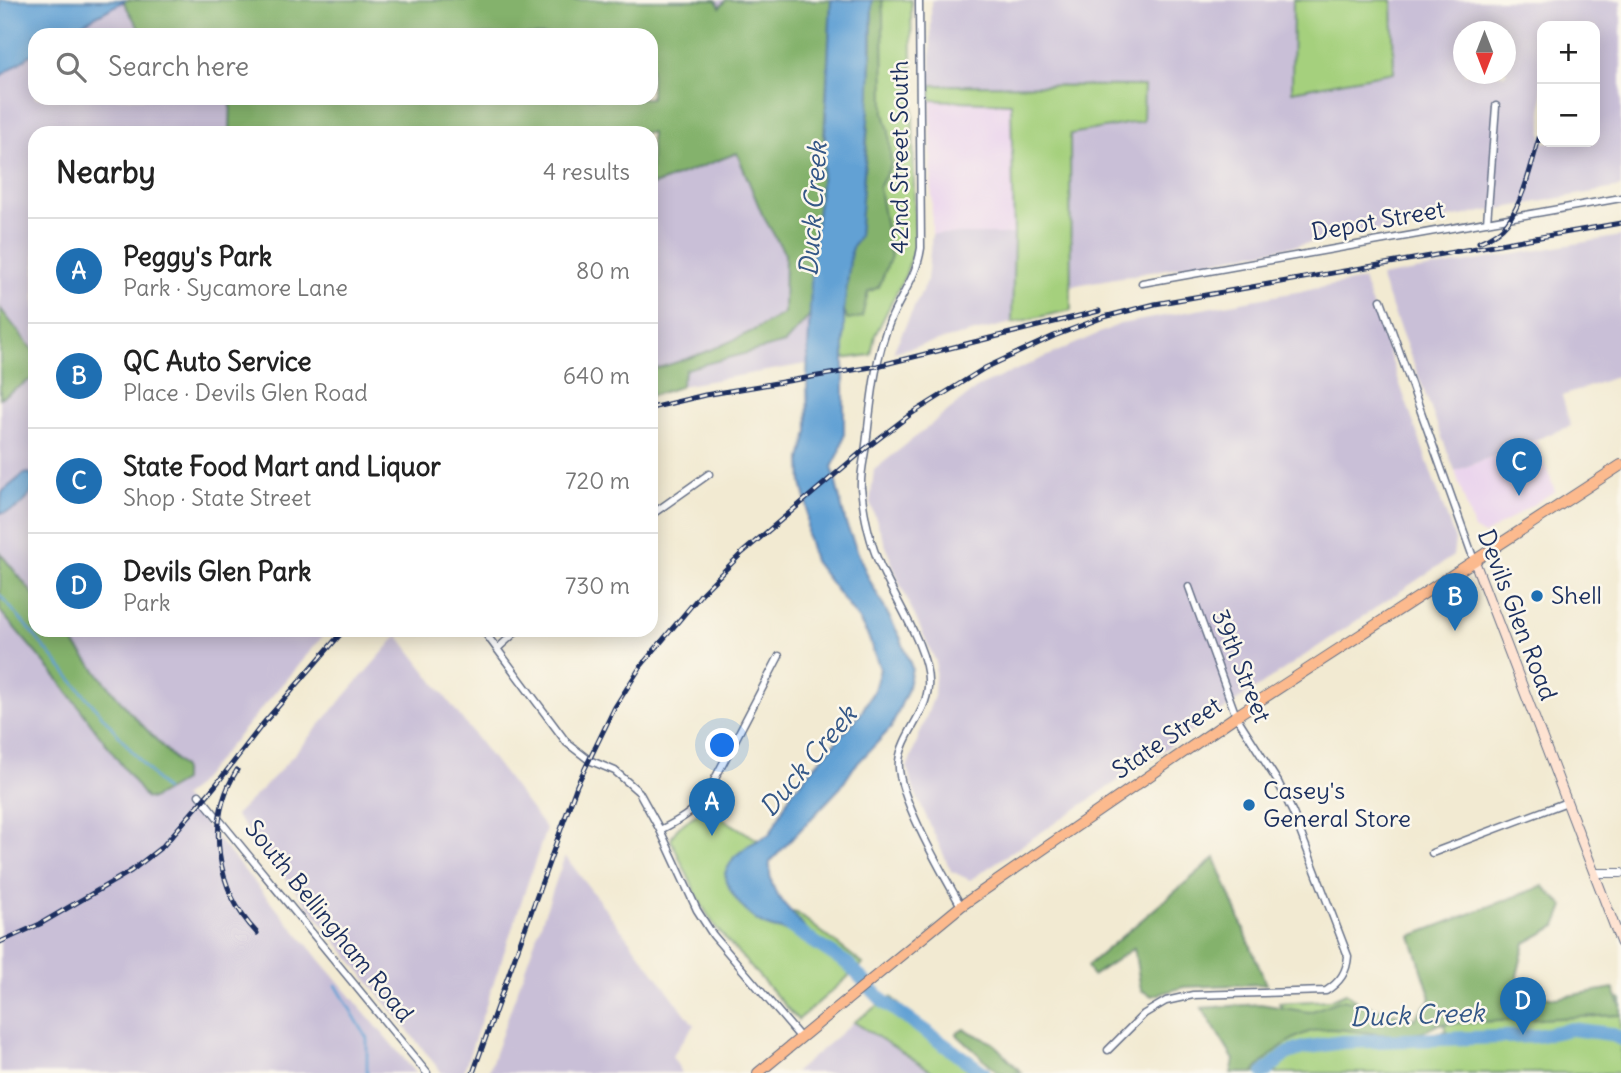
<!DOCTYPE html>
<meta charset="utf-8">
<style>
body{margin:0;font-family:Delius,sans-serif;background:#f2f2f2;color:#222}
.controls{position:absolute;right:21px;top:21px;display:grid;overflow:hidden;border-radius:14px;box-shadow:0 4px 18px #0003}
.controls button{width:63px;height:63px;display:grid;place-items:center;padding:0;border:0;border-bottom:2px solid #e0e0e0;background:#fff;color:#222;font:35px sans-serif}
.compass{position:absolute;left:1453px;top:21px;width:63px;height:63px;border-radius:50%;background:#fff;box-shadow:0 4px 18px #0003;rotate:180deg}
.you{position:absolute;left:723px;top:746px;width:24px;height:24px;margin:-18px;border:5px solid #fff;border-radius:50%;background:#1a73e8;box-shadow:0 0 0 10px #1a73e833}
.badge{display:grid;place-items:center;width:46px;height:46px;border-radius:50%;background:#1f6fb2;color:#fff;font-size:23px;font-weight:700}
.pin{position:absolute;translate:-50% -58px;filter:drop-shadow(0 2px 4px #0008)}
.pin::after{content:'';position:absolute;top:37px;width:24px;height:21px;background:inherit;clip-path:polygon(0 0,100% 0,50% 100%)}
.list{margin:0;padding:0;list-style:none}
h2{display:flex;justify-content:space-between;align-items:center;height:91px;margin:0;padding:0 28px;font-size:30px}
h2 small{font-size:23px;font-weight:400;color:#767676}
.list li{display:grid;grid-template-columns:46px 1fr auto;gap:21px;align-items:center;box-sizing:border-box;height:105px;padding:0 28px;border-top:2px solid #e0e0e0}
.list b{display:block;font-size:26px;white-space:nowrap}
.list p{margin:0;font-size:23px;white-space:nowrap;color:#767676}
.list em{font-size:23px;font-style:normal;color:#767676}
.icon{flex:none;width:38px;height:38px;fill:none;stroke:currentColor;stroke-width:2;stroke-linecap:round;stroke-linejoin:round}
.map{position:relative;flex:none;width:1621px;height:1073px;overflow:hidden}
.search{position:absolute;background:#fff;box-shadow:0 4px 18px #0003;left:28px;top:28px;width:630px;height:77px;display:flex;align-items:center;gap:18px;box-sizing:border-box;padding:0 24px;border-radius:21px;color:#767676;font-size:26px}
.panel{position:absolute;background:#fff;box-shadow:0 4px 18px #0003;left:28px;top:126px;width:630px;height:511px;border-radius:21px}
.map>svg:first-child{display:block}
.built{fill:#e9d1ed}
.industrial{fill:#c9bfd7;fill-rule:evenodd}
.green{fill:#a5d07d;stroke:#60806e;stroke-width:2}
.forest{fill:#84b26c;stroke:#507065;stroke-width:2}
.water{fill:#62a1d4;stroke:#3e6899;stroke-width:2}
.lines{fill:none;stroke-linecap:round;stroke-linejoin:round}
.stream{stroke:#62a1d4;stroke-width:2.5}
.river{stroke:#62a1d4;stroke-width:14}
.minor-casing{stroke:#667087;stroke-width:9}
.tertiary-casing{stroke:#667087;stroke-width:10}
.secondary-casing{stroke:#667087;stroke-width:11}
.primary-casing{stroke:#667087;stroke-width:12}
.minor{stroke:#fff;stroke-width:6}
.tertiary{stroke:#fff;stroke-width:8}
.secondary{stroke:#fee3d2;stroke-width:9}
.primary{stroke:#fcba8e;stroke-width:10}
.rail-casing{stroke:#1b2f5e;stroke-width:5}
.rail{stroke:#fbf7ec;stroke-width:2.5;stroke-dasharray:8;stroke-linecap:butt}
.poi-dot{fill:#1f6fb2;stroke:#fbf7ec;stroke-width:2.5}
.labels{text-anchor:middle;stroke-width:5;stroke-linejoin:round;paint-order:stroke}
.street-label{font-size:24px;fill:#1b2f5e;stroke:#fbf7ec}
.poi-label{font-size:24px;fill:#1b2f5e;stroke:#fbf7ec;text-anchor:start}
.water-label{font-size:26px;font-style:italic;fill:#345787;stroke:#fbf7ec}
</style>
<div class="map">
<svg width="1621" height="1073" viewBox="0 0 1621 1073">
<rect width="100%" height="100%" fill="#fbf7ec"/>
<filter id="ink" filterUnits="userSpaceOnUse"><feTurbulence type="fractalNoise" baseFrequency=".0143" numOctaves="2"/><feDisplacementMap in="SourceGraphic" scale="14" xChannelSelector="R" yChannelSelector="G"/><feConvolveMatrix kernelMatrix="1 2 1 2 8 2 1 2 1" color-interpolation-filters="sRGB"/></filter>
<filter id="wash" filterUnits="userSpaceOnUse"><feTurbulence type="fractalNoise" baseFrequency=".00686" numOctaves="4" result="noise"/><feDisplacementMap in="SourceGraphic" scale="28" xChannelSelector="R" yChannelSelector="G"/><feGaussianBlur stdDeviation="1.57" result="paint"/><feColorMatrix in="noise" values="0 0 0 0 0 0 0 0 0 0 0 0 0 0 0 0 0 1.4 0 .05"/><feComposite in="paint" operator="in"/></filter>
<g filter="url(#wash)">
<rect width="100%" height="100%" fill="#f2ead2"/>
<!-- built -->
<path class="built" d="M931,100L1011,103L1014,234H932Z
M1536,440L1555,491L1484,535L1474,529L1455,471Z"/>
<!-- industrial -->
<path class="industrial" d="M126,0H831L818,362L651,391V133H35V630H328L194,788L182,797L416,1073H0V76L35,52V98H651V35H61Z
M931,0H1621V187L1071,286L1070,133L1143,121L1144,86L931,85ZM1542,26H1595V142H1542ZM1464,32H1506V74H1464Z
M932,234H1014L1012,323L893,352L927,280Z
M1621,236V375L1562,396L1571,426L1455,471L1380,277Z
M1363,280L1455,540L1453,556L970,880L951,871L914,790L907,768L934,696L936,662L900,584L870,503L874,470L978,387L1120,324Z
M398,635L546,829L463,1073H442L235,815L276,775Z
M565,856L694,1025L672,1056L682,1073H488Z
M854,1022L930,1069L935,1073H794Z"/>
<!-- green -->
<path class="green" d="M831,0H911L915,242L906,274L875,335L871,355L818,362Z
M1293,0H1392L1394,72L1292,91Z
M931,85L1144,86L1143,121L1070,134L1071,310L1012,323L1014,234L1011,103L931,100Z
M705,808L763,843L760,906L797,913L863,964L798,1020L716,928L701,904L671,840C675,825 692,819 705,808Z
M1346,993L1405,1039L1446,1031L1442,1018L1621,998V1073H1232L1291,1031L1279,1003L1330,1000Z
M891,997L972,1073H935L854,1022Z"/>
<!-- forest -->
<path class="forest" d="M126,0H716L720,7L726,0H831L815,310L785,343L686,369L680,387L651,396V370C698,357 742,339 784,313L785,254L762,214L737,153L651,186V133H233L230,131L231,98H651V35H143L123,1Z
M872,0H882L883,14L884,113L889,131L891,165L879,188L891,256L879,287L868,292L862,317L848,320L844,310L851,250L859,236L867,142L872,47Z
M0,308L35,353V377L0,398Z
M0,553L35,596V630H63L129,711L183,768V781L152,799L146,798L59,680L0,611Z
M1215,858L1266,984L1184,987L1152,996L1141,990L1134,948L1092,976L1087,966Z
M1543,886L1564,906L1556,926L1525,943L1517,976L1525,993L1556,998L1613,988L1621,1006V1015L1439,1024C1433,1027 1426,1031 1419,1033C1388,1040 1357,1028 1326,1029C1297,1030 1272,1052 1253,1073H1231L1234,1060L1202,1008L1260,1004L1309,1012L1344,999L1414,1019L1431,998L1411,936Z
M964,1029L993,1043L1022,1073H999L956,1034Z"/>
<!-- water -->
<path class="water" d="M0,0H126L61,35H35V52L0,76Z
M831,0H872L870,94L859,236L851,250L844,310V435L840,452L832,467L846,524L868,577L900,637L912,668L907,691L891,728L854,767L841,787L770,862C767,897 790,906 806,930L803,934C771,928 759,929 739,903C731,892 727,886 725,873L734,857L749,845L770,834L791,793L861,713L874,690L880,669L868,636L859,620L814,561L807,535V503L802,483L801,459L808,432L807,377L812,260L824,156Z
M30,473C42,491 18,513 0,513L2,492L24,474Z"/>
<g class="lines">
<!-- stream -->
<path class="stream" d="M0,595L165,790
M336,985L367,1038V1073
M982,1073L983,1071"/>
<!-- river -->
<path class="river" d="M788,925L848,964L884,1002L984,1073
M1264,1073L1286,1054L1303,1048L1342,1042L1537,1036L1571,1029L1611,1034L1621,1039"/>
</g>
</g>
<g filter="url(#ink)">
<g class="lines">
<!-- minor casing -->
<g class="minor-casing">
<path id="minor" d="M919,0L921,248C917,276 901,295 890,321C874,360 871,404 866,445C864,459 860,474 861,488C864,517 871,548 884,574C898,604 931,654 928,687C926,714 902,735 899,761C895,792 944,876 961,906
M1487,222L1496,106
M1142,283L1621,198
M1381,300L1474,560
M651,515L709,474
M483,630L567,743L589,760L615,771L639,792L660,830L697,910L713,935L800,1037
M497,649L518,630
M199,795L427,1073
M660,830C678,821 694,812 706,796L779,656
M1432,853L1567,802
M1108,1050L1144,1014L1166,1001L1193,995L1326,991C1340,982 1347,972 1348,956L1293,813L1278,782L1236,716L1189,587"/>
</g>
<!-- tertiary casing -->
<g class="tertiary-casing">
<path id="tertiary" d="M1595,873H1621"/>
</g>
<!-- secondary casing -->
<g class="secondary-casing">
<path id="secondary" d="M1474,560L1621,943"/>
</g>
<!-- primary casing -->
<g class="primary-casing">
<path id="primary" d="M758,1073L961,906L1236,716L1621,465"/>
</g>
<!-- minor -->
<use href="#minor" class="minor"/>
<!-- tertiary -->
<use href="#tertiary" class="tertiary"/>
<!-- secondary -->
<use href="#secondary" class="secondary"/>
<!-- primary -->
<use href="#primary" class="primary"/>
<!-- rail casing -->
<g class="rail-casing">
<path id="rail" d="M1479,242C1489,238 1500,232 1507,223C1525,199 1533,157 1542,128
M651,408L705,395L877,366L1099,311
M237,770C205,821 216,890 257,933
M0,942L40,924L131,871L163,846L215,786L262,725L344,630
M473,1073L577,785L615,707L641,666L702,593L742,553L865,449L911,414L985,368L1054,336L1104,317L1155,304L1223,292L1621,223"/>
</g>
<!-- rail -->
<use href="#rail" class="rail"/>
</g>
</g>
<!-- markers -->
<g class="poi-dot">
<circle cx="1537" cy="596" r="7"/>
<circle cx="1249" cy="805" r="7"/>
</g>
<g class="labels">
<!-- street labels -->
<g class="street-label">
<text transform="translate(900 157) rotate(-90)" y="8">42nd Street South</text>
<text transform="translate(1378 221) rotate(-10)" y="8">Depot Street</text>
<text transform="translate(1517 615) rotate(69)" y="8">Devils Glen Road</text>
<text transform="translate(1241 666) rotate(68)" y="8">39th Street</text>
<text transform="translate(1167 738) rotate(-34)" y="8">State Street</text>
<text transform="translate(329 921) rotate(51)" y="8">South Bellingham Road</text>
</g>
<!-- poi labels -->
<g class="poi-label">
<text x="1551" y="604">Shell</text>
<text x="1263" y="799">Casey's<tspan x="1263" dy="28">General Store</tspan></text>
</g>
<!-- water labels -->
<g class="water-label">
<text transform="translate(813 209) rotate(-86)" y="9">Duck Creek</text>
<text transform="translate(808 761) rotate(-50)" y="9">Duck Creek</text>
<text transform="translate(1417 1015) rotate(-2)" y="9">Duck Creek</text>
</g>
</g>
</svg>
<div class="controls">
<button>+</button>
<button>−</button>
</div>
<svg class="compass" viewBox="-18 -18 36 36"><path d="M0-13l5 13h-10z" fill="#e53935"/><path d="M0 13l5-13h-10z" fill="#767676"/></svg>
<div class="you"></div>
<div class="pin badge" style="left:712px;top:836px">A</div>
<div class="pin badge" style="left:1455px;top:631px">B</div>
<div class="pin badge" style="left:1519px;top:496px">C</div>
<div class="pin badge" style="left:1523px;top:1035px">D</div>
<div class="search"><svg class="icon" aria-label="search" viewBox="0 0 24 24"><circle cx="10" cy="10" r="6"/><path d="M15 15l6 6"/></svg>Search here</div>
<section class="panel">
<h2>Nearby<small>4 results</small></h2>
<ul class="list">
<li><span class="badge">A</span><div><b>Peggy's Park</b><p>Park · Sycamore Lane</p></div><em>80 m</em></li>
<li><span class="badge">B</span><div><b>QC Auto Service</b><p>Place · Devils Glen Road</p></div><em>640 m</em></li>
<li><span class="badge">C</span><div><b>State Food Mart and Liquor</b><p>Shop · State Street</p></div><em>720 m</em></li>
<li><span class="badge">D</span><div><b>Devils Glen Park</b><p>Park</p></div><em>730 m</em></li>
</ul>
</section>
</div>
